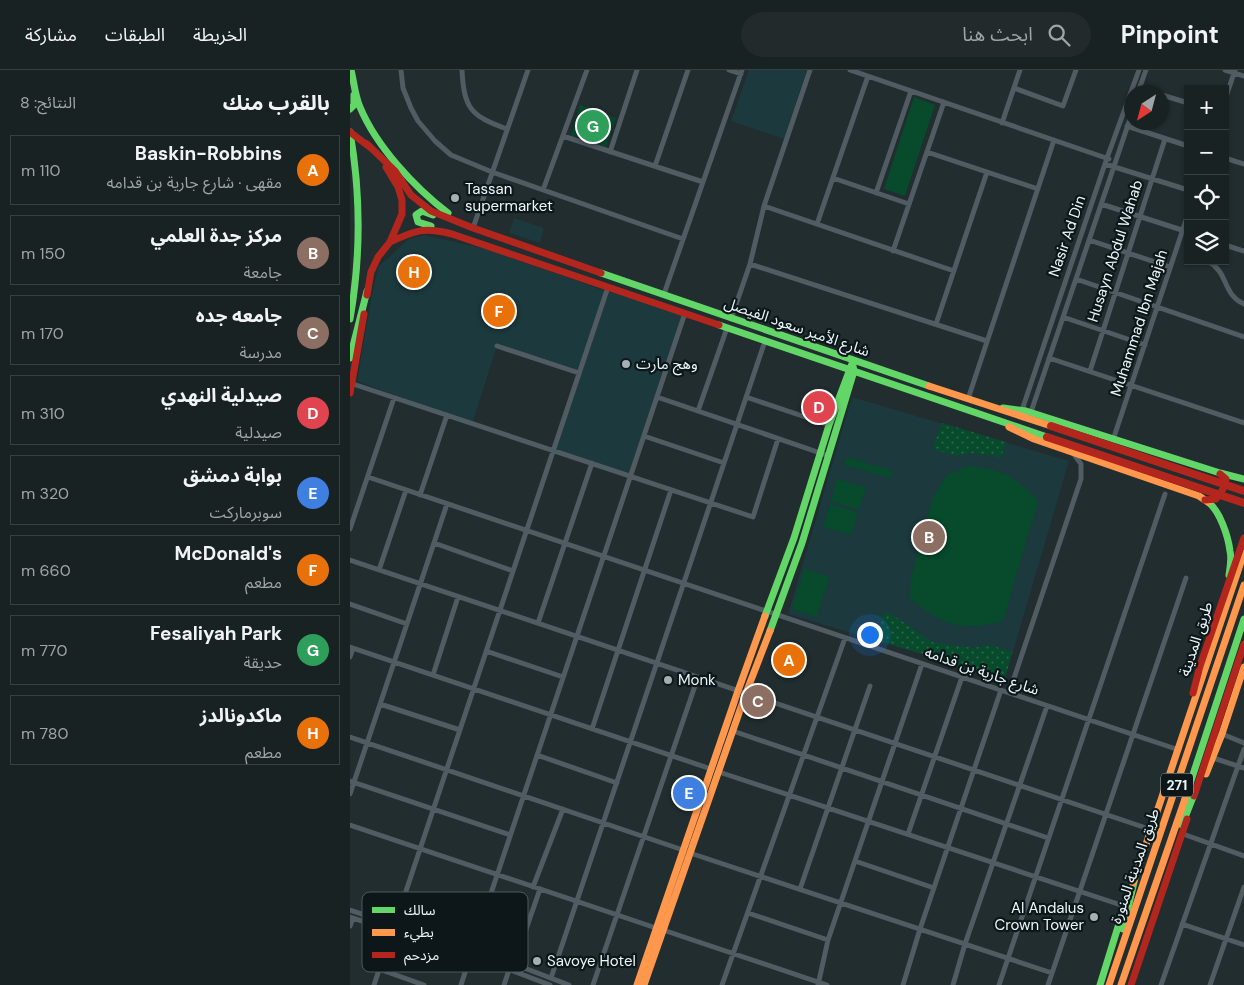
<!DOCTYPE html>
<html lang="ar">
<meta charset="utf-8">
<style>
body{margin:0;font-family:"DM Sans","Noto Sans Arabic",sans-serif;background:#222a2b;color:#f1f3f6;direction:rtl}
.controls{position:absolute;right:15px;top:15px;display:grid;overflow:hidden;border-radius:0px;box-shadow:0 1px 4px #0004}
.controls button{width:45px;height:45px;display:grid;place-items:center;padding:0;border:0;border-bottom:1px solid #373f41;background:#192223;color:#f1f3f6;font:25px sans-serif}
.compass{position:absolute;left:774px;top:15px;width:45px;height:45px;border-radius:50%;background:#192223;box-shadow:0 1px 4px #0004;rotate:216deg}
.you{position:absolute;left:519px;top:564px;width:18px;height:18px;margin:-12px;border:4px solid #fff;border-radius:50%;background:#1a73e8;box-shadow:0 0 0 8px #1a73e833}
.badge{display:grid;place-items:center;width:32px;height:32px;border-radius:50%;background:#2563eb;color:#fff;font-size:16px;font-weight:700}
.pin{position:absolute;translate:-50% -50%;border:2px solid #fff;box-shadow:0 1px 5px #0006}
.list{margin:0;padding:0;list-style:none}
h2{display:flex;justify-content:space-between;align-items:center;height:65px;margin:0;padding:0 20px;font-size:21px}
h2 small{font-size:16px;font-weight:400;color:#9fa4a6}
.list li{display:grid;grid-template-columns:32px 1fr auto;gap:15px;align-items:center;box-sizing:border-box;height:70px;margin:0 10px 10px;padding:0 10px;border:1px solid #373f41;border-radius:0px}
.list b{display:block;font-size:19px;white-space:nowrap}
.list p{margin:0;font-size:16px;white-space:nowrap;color:#9fa4a6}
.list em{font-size:16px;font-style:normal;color:#9fa4a6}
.icon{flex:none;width:28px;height:28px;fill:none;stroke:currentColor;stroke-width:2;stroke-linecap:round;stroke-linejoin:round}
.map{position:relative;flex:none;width:894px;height:915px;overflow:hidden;direction:ltr}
header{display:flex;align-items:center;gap:30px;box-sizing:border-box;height:70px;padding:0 25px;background:#192223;border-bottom:1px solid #373f41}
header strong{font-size:24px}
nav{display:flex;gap:28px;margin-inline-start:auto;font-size:18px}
.search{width:350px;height:45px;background:#222a2b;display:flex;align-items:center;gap:12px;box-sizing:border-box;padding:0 18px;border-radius:28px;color:#9fa4a6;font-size:19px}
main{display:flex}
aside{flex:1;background:#192223}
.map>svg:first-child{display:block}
.built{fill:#1c393e}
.grass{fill:url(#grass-dots)}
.green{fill:#074a2c}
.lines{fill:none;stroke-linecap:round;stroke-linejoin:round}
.street{stroke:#505b62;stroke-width:5}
.fast{stroke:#63d668;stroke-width:7}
.slow{stroke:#ff974d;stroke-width:7}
.jam{stroke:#b3261e;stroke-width:7}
.jam-bridge{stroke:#b3261e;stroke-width:8}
.poi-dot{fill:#a4b0b3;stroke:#0d1719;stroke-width:2}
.labels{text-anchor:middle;stroke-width:4.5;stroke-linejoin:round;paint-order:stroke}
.shield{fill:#0d1719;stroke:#a8b4b6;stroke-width:1}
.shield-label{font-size:14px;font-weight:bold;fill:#eaf7fa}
.poi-label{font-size:15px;fill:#eaf7fa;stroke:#0d1719;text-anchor:start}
.street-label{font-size:15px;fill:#eaf7fa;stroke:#0d1719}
.key{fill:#0d1719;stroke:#4f5a5c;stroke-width:1}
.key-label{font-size:14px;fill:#eaf7fa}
</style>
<header>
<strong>Pinpoint</strong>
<div class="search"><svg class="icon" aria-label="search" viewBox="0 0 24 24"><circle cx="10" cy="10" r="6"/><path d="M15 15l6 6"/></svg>ابحث هنا</div>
<nav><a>الخريطة</a><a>الطبقات</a><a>مشاركة</a></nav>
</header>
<main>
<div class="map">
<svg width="894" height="915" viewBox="0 0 894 915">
<defs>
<pattern id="grass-dots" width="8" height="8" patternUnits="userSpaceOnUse" patternTransform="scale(1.25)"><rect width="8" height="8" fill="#074a2c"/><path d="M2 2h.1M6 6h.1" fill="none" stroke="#2b654c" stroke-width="1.8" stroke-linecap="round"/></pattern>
</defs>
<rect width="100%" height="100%" fill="#212d2f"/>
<!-- built -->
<path class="built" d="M399,0H457L434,69L381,51Z
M164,148L194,158L190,173L159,163Z
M74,165L136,179L256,221L335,243L280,406L203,380L229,304L147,276L122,354L7,311L21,230L28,197L59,169Z
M502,327L719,391L655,609L438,544Z"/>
<!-- grass -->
<path class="grass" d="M592,353L656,372L651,387L621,383L606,386L582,379Z
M534,542L543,545L582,572L623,578L640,575L662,582L655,609L526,570Z"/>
<!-- green -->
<path class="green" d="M564,27L585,35L555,126L534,119Z
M230,35L266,48L256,77L221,65Z
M497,387L543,401L541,408L494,395Z
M618,396C652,399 665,406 688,431L653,551C613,562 591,556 560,528L561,507L583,427L597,405Z
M487,409L516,417L509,440L481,431Z
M480,434L508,442L501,465L473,457Z
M454,499L479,507L467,547L442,539Z"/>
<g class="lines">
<!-- street -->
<path class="street" d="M51,0L53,18L61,38L68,51L85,71L101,85L142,102L333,169
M112,0C114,39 121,46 157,59
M379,0L391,4
M500,0L759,89
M875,0L894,6
M664,18L713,36L726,0
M790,19L803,22
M788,22L796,0
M812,25L838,33
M875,30L885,0
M652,53L670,0
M777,56L838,76
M213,66L353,112
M260,82L287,0
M577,82L688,119
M875,88L894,94
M755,94L838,120
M305,96L338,0
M483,108L559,134
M193,120L237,0
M526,123L561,21
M751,134L838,162
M414,136L604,201
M467,154L518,6
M123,158L178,0
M739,170L820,197
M875,175L894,181
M543,181L594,32
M858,191C879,203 872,224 894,234
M400,194L637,271
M726,209L894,267
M314,224L392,0
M713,247L795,275
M381,249L400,194L414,136L460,0
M586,254L637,102
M147,276L229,303
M699,288L894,353
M740,301L815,69
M3,314L403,447L428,369
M307,327L479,386
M396,327L479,355
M618,329L704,70
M672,340L757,88L789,0
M348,341L377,258
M681,342L782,43
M294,366L374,393
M763,370L838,144
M18,407L829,680
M70,425L97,345
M0,459L44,328
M84,473L163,501
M0,490L802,760
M29,500L56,420
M0,534L57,554
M188,553L242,393
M0,577L361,699
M136,581L213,607
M0,587L3,578
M83,605L108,527
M659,623L731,409V394L723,383
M30,634L110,660
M242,659L321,420
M383,661L698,768
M872,664L894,673
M0,667L333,780
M187,685L267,713
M863,688L894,698
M369,702L774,836
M0,711L160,765
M0,724L97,434
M0,755L306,858
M558,764L612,607
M833,764L894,786
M340,783L702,903
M505,791L584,818
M183,817L213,739
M450,819L520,616
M0,840L164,894L219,915
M398,843L478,870
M0,847L163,901L200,915
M45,854L258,217
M832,854L894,875
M0,856L3,848
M313,860L477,915
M122,880L335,243
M164,894L190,819
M29,899L74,915
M201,908L415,271
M24,915L42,861
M111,915L120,887
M154,915L159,900
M243,915L348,607
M372,915L495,568
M468,915L478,870L572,594
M553,915L570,859L651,620
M603,915L615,874L697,636
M649,915L815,424
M698,915L836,508
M811,915L894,679
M860,915L894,817"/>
<!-- fast -->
<path class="fast" d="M1,0C4,12 5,26 10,37C26,76 65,118 98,143
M0,39L4,35V25
M0,62C11,125 11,186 0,249
M81,156L68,152L66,145L72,141L83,145
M251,203L579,316
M369,255L697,367
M0,288L17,221
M653,338L676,341L870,403L894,409
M858,432C870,441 878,466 880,481C882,489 880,498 879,505
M415,546L444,468L479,355L503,291
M420,561L452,473L504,301L503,296
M835,729L894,549
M832,755L845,722
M773,859L785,808
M750,915L776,831"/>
<!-- slow -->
<path class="slow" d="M579,316L701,356
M659,357L684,369L849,426L858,432
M856,704L872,664L894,597
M783,813L894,483
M287,915L388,621L415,546
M294,915L396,623L420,561
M759,915L894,515
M771,915L835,729"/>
<!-- jam -->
<path class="jam" d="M0,62L21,78
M17,74L45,101L61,125L81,141L123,158L251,203
M40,172C66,160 74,157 102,164L369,255
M17,225L21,202L28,187L40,172L52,144V130L48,117L36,97
M0,323L14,244
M855,430L866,429L873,419L876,409L870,404
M843,623L850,596L894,468
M844,726L894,574
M781,915L837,749"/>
<!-- jam-bridge -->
<path class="jam-bridge" d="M701,356L894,421
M697,367L894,433"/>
</g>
<!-- markers -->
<g class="poi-dot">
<circle cx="105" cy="128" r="5"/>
<circle cx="276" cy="294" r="5"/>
<circle cx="318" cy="610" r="5"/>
<circle cx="744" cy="847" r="5"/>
<circle cx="187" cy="891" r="5"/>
</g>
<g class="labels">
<!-- shield labels -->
<rect class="shield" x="811" y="703.5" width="32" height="23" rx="4"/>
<g class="shield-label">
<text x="827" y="720">271</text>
</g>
<!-- poi labels -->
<g class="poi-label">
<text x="115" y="124">Tassan<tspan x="115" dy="17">supermarket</tspan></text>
<text x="286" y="299">وهج مارت</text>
<text x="328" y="615">Monk</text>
<text x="734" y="843" text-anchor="end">Al Andalus<tspan x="734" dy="17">Crown Tower</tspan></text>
<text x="197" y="896">Savoye Hotel</text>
</g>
<!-- street labels -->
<g class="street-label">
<text transform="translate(717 166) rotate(-71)" y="5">Nasir Ad Din</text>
<text transform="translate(765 181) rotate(-72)" y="5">Husayn Abdul Wahab</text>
<text transform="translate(789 253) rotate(-72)" y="5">Muhammad Ibn Majah</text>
<text transform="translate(447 257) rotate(19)" y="5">شارع الأمير سعود الفيصل</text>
<text transform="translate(846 569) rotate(-72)" y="5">طريق المدينة</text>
<text transform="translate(632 601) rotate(19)" y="5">شارع جارية بن قدامه</text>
<text transform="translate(785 796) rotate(-71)" y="5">طريق المدينة المنورة</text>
</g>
</g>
<!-- legend -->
<rect x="12" y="822" width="166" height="80" rx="8" class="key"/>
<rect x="22" y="837" width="23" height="6" fill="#63d668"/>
<rect x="22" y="859" width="23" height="7" fill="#ff974d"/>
<rect x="22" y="882" width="23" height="6" fill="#b3261e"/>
<g class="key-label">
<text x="54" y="845">سالك</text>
<text x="54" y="867">بطيء</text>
<text x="54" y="890">مزدحم</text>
</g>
</svg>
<div class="controls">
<button>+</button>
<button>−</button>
<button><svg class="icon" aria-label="locate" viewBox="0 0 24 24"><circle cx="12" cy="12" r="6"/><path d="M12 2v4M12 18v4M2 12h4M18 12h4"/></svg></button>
<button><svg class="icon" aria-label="layers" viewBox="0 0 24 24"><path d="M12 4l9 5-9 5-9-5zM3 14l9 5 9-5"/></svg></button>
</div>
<svg class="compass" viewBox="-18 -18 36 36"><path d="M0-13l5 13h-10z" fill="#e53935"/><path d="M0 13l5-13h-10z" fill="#9fa4a6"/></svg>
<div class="you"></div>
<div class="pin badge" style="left:439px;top:590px;background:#e8710a">A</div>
<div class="pin badge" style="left:579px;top:467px;background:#8d6e63">B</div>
<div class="pin badge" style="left:408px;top:631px;background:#8d6e63">C</div>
<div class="pin badge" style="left:469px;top:337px;background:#e0444e">D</div>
<div class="pin badge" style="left:339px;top:723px;background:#3f7fe0">E</div>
<div class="pin badge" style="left:149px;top:241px;background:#e8710a">F</div>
<div class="pin badge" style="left:243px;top:56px;background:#2e9e5b">G</div>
<div class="pin badge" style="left:64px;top:202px;background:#e8710a">H</div>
</div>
<aside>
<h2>بالقرب منك<small>النتائج: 8</small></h2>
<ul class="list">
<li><span class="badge" style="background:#e8710a">A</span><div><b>Baskin-Robbins</b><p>مقهى · شارع جارية بن قدامه</p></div><em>110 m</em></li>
<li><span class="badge" style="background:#8d6e63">B</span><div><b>مركز جدة العلمي</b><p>جامعة</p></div><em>150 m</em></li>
<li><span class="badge" style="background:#8d6e63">C</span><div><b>جامعه جده</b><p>مدرسة</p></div><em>170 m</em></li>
<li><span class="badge" style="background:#e0444e">D</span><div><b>صيدلية النهدي</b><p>صيدلية</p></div><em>310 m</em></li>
<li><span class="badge" style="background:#3f7fe0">E</span><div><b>بوابة دمشق</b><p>سوبرماركت</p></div><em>320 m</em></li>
<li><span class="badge" style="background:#e8710a">F</span><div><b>McDonald's</b><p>مطعم</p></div><em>660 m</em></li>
<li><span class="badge" style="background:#2e9e5b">G</span><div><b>Fesaliyah Park</b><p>حديقة</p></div><em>770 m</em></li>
<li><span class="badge" style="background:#e8710a">H</span><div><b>ماكدونالدز</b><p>مطعم</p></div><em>780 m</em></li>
</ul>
</aside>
</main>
